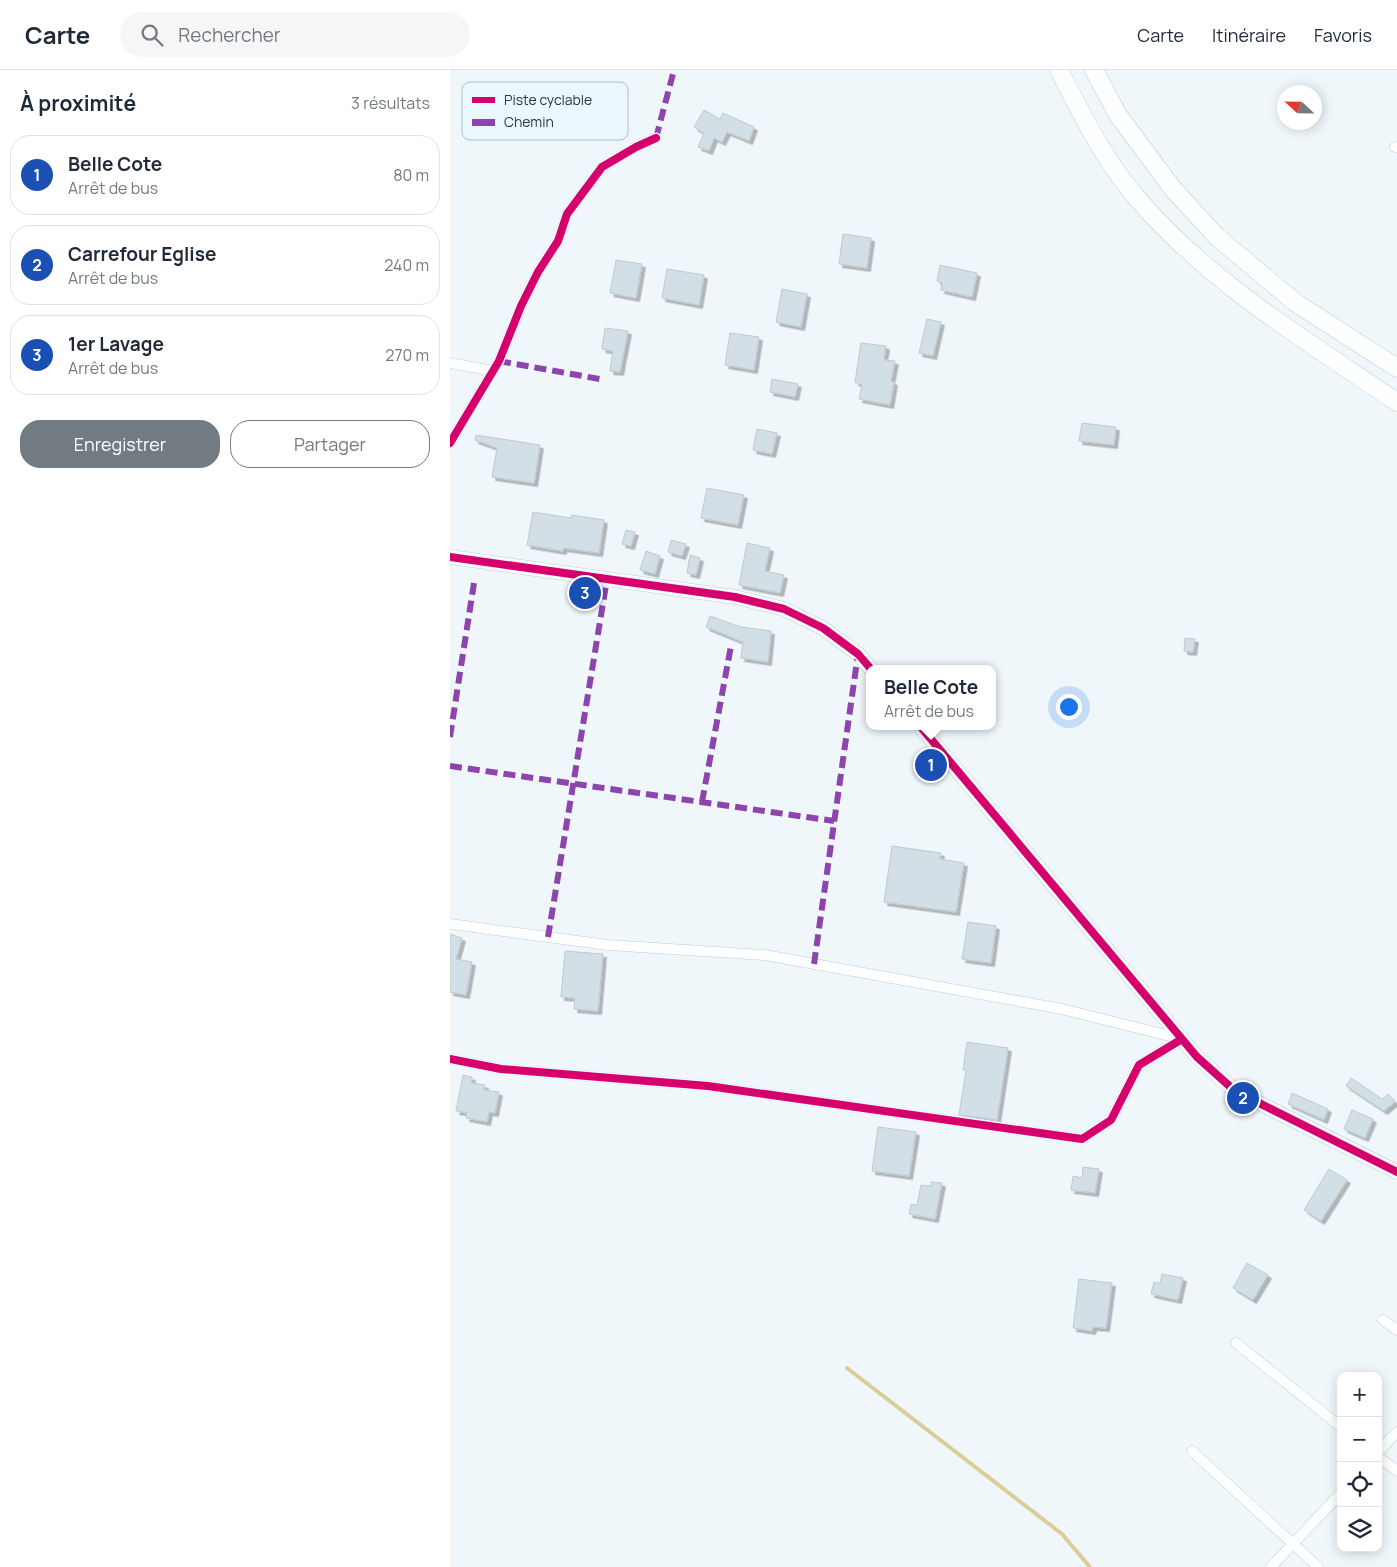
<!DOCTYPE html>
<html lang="fr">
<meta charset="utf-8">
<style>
body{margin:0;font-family:Manrope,sans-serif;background:#f6f6f7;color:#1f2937}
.controls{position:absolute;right:15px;bottom:15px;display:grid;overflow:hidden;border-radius:10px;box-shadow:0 2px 12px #0003}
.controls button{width:45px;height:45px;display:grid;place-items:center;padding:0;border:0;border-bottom:1px solid #e0e1e3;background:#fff;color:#1f2937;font:25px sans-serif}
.compass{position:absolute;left:827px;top:15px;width:45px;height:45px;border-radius:50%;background:#fff;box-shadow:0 2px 12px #0003;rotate:292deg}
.you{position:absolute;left:618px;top:636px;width:18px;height:18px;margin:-12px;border:4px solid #fff;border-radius:50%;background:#1a73e8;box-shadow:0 0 0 8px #1a73e833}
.badge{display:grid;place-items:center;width:32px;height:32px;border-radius:50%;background:#717b81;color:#fff;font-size:16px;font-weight:700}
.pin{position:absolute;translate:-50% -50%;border:2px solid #fff;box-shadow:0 1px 5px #0006}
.popup{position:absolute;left:416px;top:595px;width:130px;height:65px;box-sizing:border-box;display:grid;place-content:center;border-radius:10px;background:#fff;filter:drop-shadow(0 1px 4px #0005);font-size:16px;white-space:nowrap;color:#747a83}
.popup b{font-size:19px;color:#1f2937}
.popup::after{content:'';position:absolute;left:50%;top:100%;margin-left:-10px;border:10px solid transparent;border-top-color:#fff}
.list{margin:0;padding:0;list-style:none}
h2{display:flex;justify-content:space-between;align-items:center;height:65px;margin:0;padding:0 20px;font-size:21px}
h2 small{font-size:16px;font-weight:400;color:#747a83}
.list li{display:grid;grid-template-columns:32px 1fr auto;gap:15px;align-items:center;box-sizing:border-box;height:80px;margin:0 10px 10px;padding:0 10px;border:1px solid #e0e1e3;border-radius:20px}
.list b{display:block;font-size:19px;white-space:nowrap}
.list p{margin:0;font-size:16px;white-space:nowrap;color:#747a83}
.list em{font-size:16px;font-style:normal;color:#747a83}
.actions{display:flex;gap:10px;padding:15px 20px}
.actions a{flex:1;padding:11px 0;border:1px solid #717b81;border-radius:20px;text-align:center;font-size:18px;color:#717b81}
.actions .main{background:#717b81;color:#fff}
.icon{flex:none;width:28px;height:28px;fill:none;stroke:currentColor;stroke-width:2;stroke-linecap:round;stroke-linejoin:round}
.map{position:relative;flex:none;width:947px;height:1497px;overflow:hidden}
header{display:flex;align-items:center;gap:30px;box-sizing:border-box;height:70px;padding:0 25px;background:#fff;border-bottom:1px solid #e0e1e3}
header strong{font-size:24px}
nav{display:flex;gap:28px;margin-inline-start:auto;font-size:18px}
.search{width:350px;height:45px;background:#f6f6f7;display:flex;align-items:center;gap:12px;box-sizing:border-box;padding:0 18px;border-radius:28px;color:#747a83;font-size:19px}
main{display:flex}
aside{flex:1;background:#fff}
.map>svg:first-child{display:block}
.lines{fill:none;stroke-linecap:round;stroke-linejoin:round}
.stream{stroke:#dbcc98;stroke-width:4}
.building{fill:#d3dfe6;stroke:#c1c9ce;filter:url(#shadow)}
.street-casing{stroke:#c3ccd0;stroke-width:11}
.secondary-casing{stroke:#c3ccd0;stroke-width:15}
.highway-casing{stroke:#c3ccd0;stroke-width:19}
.street{stroke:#fdfefe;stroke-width:10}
.secondary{stroke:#fdfefe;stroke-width:14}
.highway{stroke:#fdfefe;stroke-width:18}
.quiet{stroke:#8e44ad;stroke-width:6;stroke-dasharray:12 6;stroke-linecap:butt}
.cycleway-casing{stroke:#ecf8ff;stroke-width:11}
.cycleway{stroke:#d6006c;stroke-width:8}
.key{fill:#ecf8ff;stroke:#b2bec5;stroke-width:1}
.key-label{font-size:14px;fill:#2c383f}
</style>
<header>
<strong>Carte</strong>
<div class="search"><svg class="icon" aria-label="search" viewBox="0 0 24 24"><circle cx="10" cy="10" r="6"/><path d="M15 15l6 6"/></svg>Rechercher</div>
<nav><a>Carte</a><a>Itinéraire</a><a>Favoris</a></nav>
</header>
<main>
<aside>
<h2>À proximité<small>3 résultats</small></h2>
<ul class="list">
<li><span class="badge" style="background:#1a4fb4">1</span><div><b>Belle Cote</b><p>Arrêt de bus</p></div><em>80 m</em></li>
<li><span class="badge" style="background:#1a4fb4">2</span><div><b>Carrefour Eglise</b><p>Arrêt de bus</p></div><em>240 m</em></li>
<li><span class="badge" style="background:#1a4fb4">3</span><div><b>1er Lavage</b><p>Arrêt de bus</p></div><em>270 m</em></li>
</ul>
<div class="actions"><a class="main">Enregistrer</a><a>Partager</a></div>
</aside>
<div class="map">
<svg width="947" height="1497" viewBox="0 0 947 1497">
<defs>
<filter id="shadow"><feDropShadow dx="3.5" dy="3.5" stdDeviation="0" flood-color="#0004"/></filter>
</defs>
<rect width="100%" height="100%" fill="#f0f7fb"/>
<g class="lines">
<!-- stream -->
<path class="stream" d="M397,1298L612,1464L640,1497"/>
</g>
<!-- building -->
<path class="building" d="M254,40L270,49L273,43L304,57L299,71L277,62L272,72L264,68L259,81L248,77L254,63L244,57Z
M393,164L421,168L417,198L389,194Z
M166,190L192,194L186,228L160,223Z
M490,195L527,203L522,227L491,220L492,213L487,211Z
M217,199L254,205L249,235L212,228Z
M332,219L357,224L351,257L326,252Z
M477,249L491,252L483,286L469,283Z
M155,258L178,261L170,302L160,301L163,281L152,279Z
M280,263L309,267L304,300L275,295Z
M411,273L436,276L434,290L445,291L441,311L444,312L440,335L409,329L412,315L405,312Z
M322,309L348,314L345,327L320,322Z
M632,353L666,357L664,375L629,371Z
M307,359L327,363L322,384L303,380Z
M26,365L90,375L84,413L42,407L47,378L25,370Z
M257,418L294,425L288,455L251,448Z
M83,442L121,448L122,445L154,450L149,483L113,478V481L77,475Z
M176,460L185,462L181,476L172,474Z
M221,470L236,474L232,486L218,482Z
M297,473L320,478L315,501L334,505L330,523L289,515Z
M196,481L210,486L205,504L190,500Z
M240,485L250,488L246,505L237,503Z
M260,546L291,557L321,561L318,592L291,588L293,572L256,557Z
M735,568L745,569L743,582L734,581Z
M442,776L491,783L490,789L514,793L506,842L434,832Z
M518,852L546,856L541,893L512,889Z
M0,864L12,868L6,889L22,892L16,925L0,922Z
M115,881L153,884L148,941L124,939L125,928L111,927Z
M517,972L558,978L547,1050L509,1045L516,1000H513Z
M13,1005L22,1007L21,1013L35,1015L34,1020L49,1022L45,1043L39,1042L37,1052L16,1048L17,1043L6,1041Z
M901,1008L932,1029L938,1024L945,1032L934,1041L896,1016Z
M842,1023L878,1039L874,1050L838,1034Z
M902,1040L923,1049L915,1068L894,1059Z
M428,1057L466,1062L459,1106L422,1101Z
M633,1097L649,1099L645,1123L621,1120L623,1106L632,1108Z
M879,1099L897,1110L871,1151L854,1140Z
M481,1112L492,1113L485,1149L459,1144L461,1134L467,1135L471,1115L481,1116Z
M797,1193L818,1205L803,1230L783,1218Z
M712,1204L733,1208L728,1230L701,1224L704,1212L710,1213Z
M629,1209L662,1213L656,1258L643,1257L642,1261L623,1258Z"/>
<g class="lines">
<!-- street casing -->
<g class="street-casing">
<path id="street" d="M945,77H947
M0,293L43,301
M0,373L49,291L71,236L88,202L108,171L117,144L152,97L186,77L206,68
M0,854L158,875L315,885L612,939L732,969
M0,989L51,999L258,1016L632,1069L661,1050L689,995L732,969
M933,1250L947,1260
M786,1273L891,1357
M742,1381L868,1497
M928,1382L947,1362
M928,1387L947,1401
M821,1497L891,1423"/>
</g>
<!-- secondary casing -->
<g class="secondary-casing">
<path id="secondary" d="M0,487L285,527L334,539L373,558L408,584L421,599
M470,656L747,987L785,1021L947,1102"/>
</g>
<!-- highway casing -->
<g class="highway-casing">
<path id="highway" d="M609,0C633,47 657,96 693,135C765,216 858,272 947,332
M644,0L668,45L723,119L767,167L846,233L947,298"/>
</g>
<!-- street -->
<use href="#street" class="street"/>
<!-- secondary -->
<use href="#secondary" class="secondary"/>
<!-- highway -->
<use href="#highway" class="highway"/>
<!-- quiet -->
<path class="quiet" d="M206,68L224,0
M49,291L155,310
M0,667L24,513
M0,696L384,751
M252,732L281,576
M98,867L157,509
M364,894L408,584"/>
<!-- cycleway casing -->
<g class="cycleway-casing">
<path id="cycleway" d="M0,373L49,291L71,236L88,202L108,171L117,144L152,97L186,77L206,68
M0,487L285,527L334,539L373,558L408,584L421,599
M470,656L747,987L785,1021L947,1102
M0,989L51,999L258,1016L632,1069L661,1050L689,995L732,969"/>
</g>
<!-- cycleway -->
<use href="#cycleway" class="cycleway"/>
</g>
<!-- legend -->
<rect x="12" y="12" width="166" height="58" rx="8" class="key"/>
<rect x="22" y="27" width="23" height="6" fill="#d6006c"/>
<rect x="22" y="49" width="23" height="7" fill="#8e44ad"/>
<g class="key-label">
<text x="54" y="35">Piste cyclable</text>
<text x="54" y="57">Chemin</text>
</g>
</svg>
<div class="controls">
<button>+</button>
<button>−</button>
<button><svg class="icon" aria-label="locate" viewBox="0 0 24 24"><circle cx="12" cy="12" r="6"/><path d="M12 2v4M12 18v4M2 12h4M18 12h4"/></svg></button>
<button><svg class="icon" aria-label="layers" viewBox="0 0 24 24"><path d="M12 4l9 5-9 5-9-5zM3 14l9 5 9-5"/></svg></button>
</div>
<svg class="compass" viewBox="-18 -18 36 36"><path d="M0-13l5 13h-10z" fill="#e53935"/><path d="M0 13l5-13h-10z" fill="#747a83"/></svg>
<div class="you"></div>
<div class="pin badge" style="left:481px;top:695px;background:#1a4fb4">1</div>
<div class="popup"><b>Belle Cote</b>Arrêt de bus</div>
<div class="pin badge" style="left:793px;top:1028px;background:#1a4fb4">2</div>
<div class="pin badge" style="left:135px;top:523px;background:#1a4fb4">3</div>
</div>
</main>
